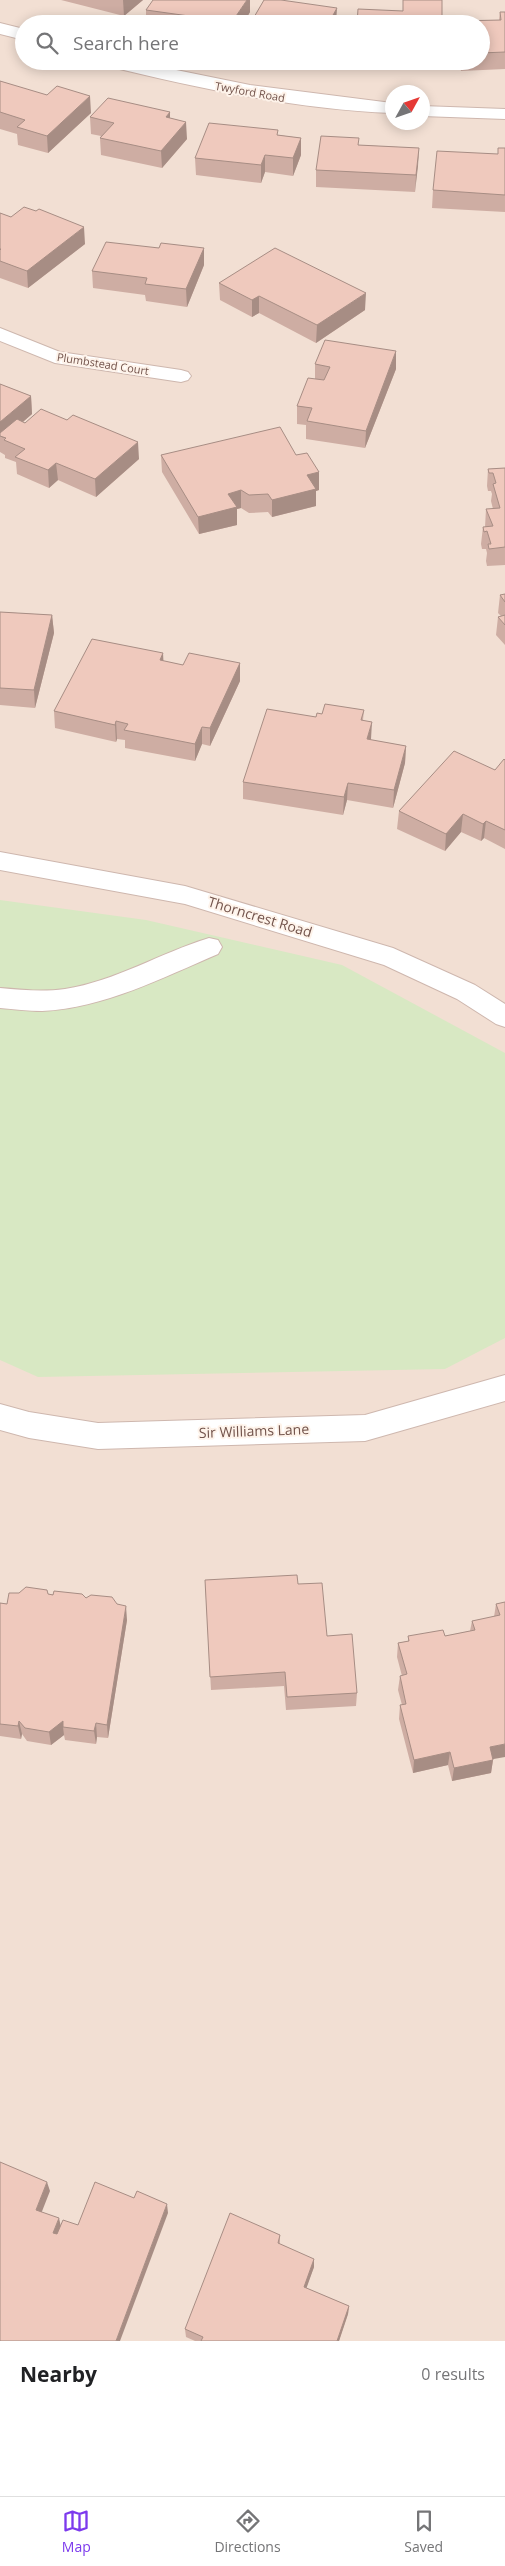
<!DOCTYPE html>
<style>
body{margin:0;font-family:"Open Sans",sans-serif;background:#f2f2f2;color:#202124}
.compass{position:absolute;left:385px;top:85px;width:45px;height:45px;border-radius:50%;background:#fff;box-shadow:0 2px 12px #0003;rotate:50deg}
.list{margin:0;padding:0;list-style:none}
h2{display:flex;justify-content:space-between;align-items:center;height:65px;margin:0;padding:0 20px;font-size:21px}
h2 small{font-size:16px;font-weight:400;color:#757577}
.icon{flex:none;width:28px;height:28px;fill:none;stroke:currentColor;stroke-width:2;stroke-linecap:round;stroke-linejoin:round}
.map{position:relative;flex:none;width:505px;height:2341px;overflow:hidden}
.search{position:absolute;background:#fff;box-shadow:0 2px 12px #0003;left:15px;right:15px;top:15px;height:55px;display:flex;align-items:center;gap:12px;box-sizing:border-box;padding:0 18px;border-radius:28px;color:#757577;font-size:19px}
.sheet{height:155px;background:#fff}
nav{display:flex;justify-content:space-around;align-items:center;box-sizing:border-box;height:70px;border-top:1px solid #e0e0e0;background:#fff;font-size:14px;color:#757577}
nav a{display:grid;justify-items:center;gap:2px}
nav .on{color:#7c3aed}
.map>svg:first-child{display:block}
.residential{fill:#f2dfd3;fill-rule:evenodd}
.green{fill:#d8e8c3}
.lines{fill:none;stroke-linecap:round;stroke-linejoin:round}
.minor-casing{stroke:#ceb7ae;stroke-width:2}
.minor{fill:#fff;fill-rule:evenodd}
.wall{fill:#ceada3}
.shaded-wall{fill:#a78d84}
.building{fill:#efc9bd;stroke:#a78d84}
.labels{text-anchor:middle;stroke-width:4;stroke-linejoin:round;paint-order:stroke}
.far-street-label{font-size:11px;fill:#72534b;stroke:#fef3ea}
.street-label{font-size:14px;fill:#72534b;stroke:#fef3ea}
</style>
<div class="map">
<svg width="505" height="2341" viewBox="0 0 505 2341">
<rect width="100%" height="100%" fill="#fbeee4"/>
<!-- residential -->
<path class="residential" d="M0,0H505V2341H0ZM24,24H481V61H24ZM392,92H422V122H392Z"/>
<!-- green -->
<path class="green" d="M0,900L146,920L342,965L505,1053V1338L445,1369L38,1377L0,1360Z"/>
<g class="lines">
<!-- minor casing -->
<g class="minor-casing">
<path id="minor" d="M0,23L24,29V40L0,34Z
M100,61H132L250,85L392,103V113C295,109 197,88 103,65Z
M422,106L505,109V119L422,116Z
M0,328L60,352L181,370L188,372L191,376L188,380L181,382L55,363L0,341Z
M0,852L185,886L393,948L475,985L505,1004V1027L496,1024L457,999L384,965L185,904L0,870Z
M209,938L218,940L222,947L218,954C162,978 104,1008 42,1011C28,1011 14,1009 0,1008V988C22,990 43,992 65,989C116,981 160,953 209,938Z
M505,1375V1401L365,1441L98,1449L29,1438L0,1430V1404L29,1412L98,1423L365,1415Z"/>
</g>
<!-- minor -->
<use href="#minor" class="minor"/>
</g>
<!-- wall -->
<path class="wall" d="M61,0H143L124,16Z
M264,0L336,24H250Z
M146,10L250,12L243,24H146Z
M500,12H505V69L461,71L459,61H481V24H456V21L499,20Z
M355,61H393L392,64L355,63Z
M0,81L91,113L48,153L18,145L17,134L0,129Z
M170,112V118L187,139L162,168L101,155L100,138L101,136L91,134L90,117Z
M278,135L301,138V155L293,176L265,172L261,183L196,175L195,158Z
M359,145L419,148L415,192L316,187V170Z
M505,148V212L432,208L433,190L498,154Z
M0,213L85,244L28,288L0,278Z
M159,248H204V265L187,307L146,301L145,295L93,288L92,271Z
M219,283L365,310L316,343L259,313L252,317L220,300Z
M315,364L396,369L365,448L306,439V425L297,424V406L315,379Z
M0,384L31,396L32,414L23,422L139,459L96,497L58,480L49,488L17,474L16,462L5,458V455L0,452Z
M161,455H296L319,472V490L316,491V506L272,517L268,512L249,513L241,508L237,509V525L199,534L162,472Z
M505,468V565L487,566L486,561L487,553L486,549H482L481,544L483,527H485L486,509H493L491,501L492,494L491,491H488L487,486L488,469Z
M505,594V645L496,635L498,617L501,616L498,613L500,595Z
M0,612L52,615L54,633L35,708L0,705Z
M163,653V661L183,665L240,663V681L210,746L202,744L195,761L125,748V740L117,739L116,742L55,728L54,711Z
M364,710L363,720L371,740L406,746L405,763L393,808L347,800L343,815L243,799V782L316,717L322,714Z
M505,760V849L484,838L481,841L461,832L445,851L397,829L399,811L495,770Z
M205,1580L298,1584L357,1693L356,1706L286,1710L284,1686L211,1690Z
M48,1594L86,1598L127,1620L108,1738L97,1737L96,1744L65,1740L64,1735L51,1745L27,1741L22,1734L21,1739L0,1736V1603L7,1604Z
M505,1602L493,1760L491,1773L452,1781L448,1765L413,1773L399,1719L400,1705H402L398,1690L400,1676H402L397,1657L398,1643L408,1641V1636H445L470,1631L472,1621L494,1617L496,1604Z
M280,2235V2244L314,2267L306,2288L349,2306L348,2314L339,2341H195L186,2337L185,2329Z"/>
<!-- shaded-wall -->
<path class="shaded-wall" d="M123,0H143L124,16Z
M247,0H250V12L243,24H232V22Z
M337,8L336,24H328Z
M90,96L91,113L48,153L47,136Z
M170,112V129L166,117Z
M186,122L187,139L162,168L161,151Z
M301,138V155L293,176V158Z
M419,148L418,166L415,192L416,175Z
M265,155V172L261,183V165Z
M84,227L85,244L28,288L27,271Z
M204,248V265L187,307L186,289Z
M366,293L365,310L316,343L317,325Z
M259,296V313L252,317V300Z
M396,351V369L365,448L366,431Z
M31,396L32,414L4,438L0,436V422Z
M138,442L139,459L96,497L95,479Z
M56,463L58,480L49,488L48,470Z
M319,472V490L316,491V506L272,517V500L307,475Z
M241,490V508L237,509V525L199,534L198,517L228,494Z
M52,615L54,633L35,708L34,690Z
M163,653L164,671L160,660Z
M240,663V681L210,746V728Z
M116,721L117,739L116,742L115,725Z
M372,722L371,739L366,757L367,739Z
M202,727V744L195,761V744Z
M406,746L405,763L393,808L394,790Z
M348,783L347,800L343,815L344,797Z
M463,814L461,832L445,851L446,834Z
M486,821L484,838L481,841L483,824Z
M126,1606L127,1620L108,1738L107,1725Z
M19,1721L22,1734L21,1739L18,1726Z
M63,1721V1727L64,1735L51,1745L49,1732Z
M96,1723L97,1737L96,1744L94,1731Z
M505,1744V1757L488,1760L490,1747Z
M450,1752L448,1765L413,1773L414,1760Z
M493,1760L491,1773L452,1781L454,1768Z
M47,2182L50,2191L39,2219L36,2210Z
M167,2204L168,2213L120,2341H116Z
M59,2218L61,2227L55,2241L53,2233Z
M314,2259V2267L304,2295V2287Z
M349,2306L348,2314L339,2341H337Z"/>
<!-- building -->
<path class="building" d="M153,0H247L232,22L146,10Z
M264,0H281L337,8L328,24L306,21L305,24H250Z
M403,0H442V24H357L358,9L403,11Z
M500,12H505V52L481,53V24H456V21L501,20Z
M0,81L47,95L57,86L90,96L47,136L17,127L25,120L0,112Z
M108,98L170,112L166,117L186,122L161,151L100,138L114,123L90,117Z
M209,123L278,130L277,135L301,138L293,158L265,155L261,165L195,158Z
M321,136L359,138L358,145L419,148L416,175L316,170Z
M498,148H505V195L433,190L437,151L498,154Z
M24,207L36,211L39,209L84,227L27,271L0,261V250L1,249H0V213L11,217Z
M106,242L159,248L161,243L204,248L186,289L145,284L147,278L92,271Z
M275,248L366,293L317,325L259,296L252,300L219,283Z
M325,340L396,351L366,431L307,421L312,408L297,406L308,378L324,380L330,367L315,364Z
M0,384L31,396L0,422Z
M41,409L67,420L73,415L138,442L95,479L56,463L48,470L15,457L25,449L4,440L6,438L0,436V433L17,419L25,423Z
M280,427L296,455L307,453L319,472L307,475L316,489L272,500L268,494L249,495L241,490L228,494L237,507L198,517L161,455Z
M505,468V547L489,549L488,544H491L487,531L484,532L483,527L493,526L486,509L500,508L493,484L496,483L493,473H489L488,469Z
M505,594V602L500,595Z
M0,612L52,615L34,690L0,688Z
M505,615V625L498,617Z
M92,639L163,653L160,660L183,665L189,653L240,663L210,728L202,727L195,744L124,730L128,724L116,721L115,725L54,711Z
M325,704L364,710L361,720L372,722L367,739L406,746L394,790L348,783L344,797L243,782L267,709L316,717L317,713L322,714Z
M454,751L495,770L504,759L505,760V830L486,821L483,824L463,814L446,834L399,811Z
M297,1575L298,1584L322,1583L327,1636L352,1634L357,1693L287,1697L285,1672L210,1677L205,1580Z
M26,1587L47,1590L48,1594L53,1595L54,1591L82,1594L86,1598L91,1595L112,1597L117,1604L126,1606L107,1725L96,1723L94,1731L63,1727V1721L49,1732L25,1728L19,1721L18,1726L0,1724V1603L7,1604L9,1593H19Z
M505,1602V1744L490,1747L493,1760L454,1768L450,1752L414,1760L400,1705L406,1704L400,1676L407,1674L398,1643L409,1641L408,1636L443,1630L445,1636L475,1630L472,1621L500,1615L496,1604Z
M0,2162L47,2182L36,2210L59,2218L53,2233L57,2234L63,2220L78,2225L95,2182L134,2198L137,2191L167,2204L116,2341H0Z
M230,2213L280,2235L278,2243L314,2259L304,2287L349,2306L337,2341H201L203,2337L185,2329Z"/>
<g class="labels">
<!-- far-street labels -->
<g class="far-street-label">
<text transform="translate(250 92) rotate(10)" y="4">Twyford Road</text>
<text transform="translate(103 364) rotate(9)" y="4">Plumbstead Court</text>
</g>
<!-- street labels -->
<g class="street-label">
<text transform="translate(260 917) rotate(17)" y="5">Thorncrest Road</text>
<text transform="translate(254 1431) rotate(-2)" y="5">Sir Williams Lane</text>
</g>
</g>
</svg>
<svg class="compass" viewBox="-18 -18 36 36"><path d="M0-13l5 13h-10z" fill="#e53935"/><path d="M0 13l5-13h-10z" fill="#757577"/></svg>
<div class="search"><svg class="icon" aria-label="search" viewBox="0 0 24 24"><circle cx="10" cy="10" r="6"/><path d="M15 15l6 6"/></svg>Search here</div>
</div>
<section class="sheet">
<h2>Nearby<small>0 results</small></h2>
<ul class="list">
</ul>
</section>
<nav>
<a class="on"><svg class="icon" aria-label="map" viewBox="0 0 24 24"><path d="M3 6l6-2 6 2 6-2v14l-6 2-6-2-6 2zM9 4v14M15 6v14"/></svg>Map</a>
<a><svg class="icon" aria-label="directions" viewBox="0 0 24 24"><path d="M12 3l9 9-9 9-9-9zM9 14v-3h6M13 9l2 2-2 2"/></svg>Directions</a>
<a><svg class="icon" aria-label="saved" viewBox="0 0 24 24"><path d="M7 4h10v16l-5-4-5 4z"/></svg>Saved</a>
</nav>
